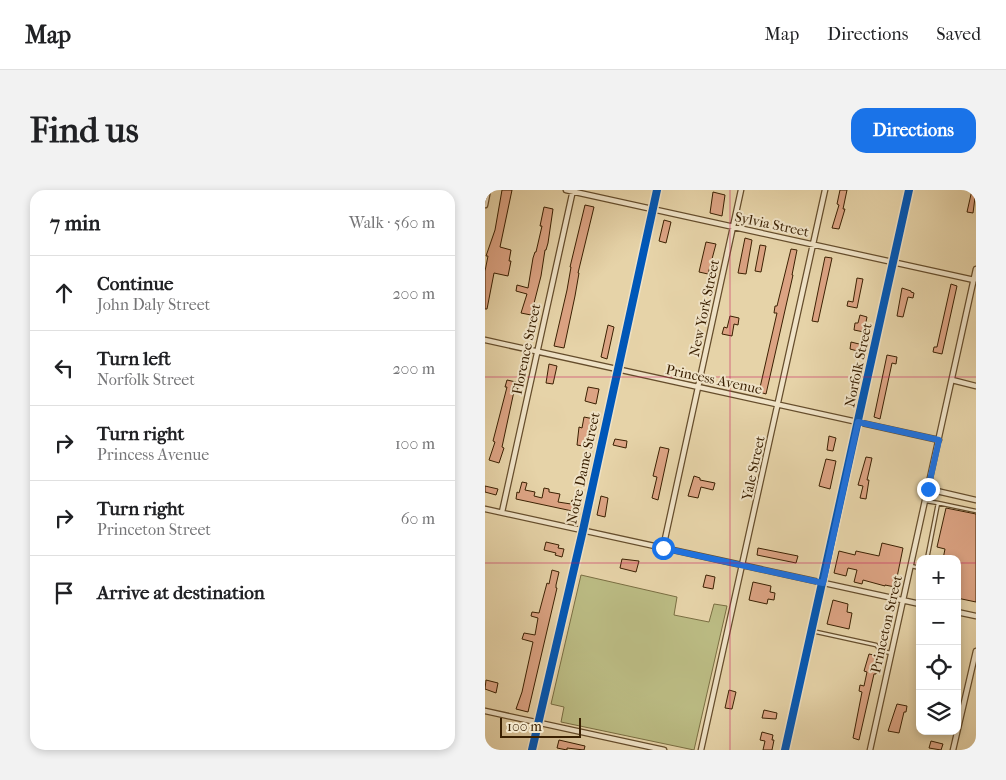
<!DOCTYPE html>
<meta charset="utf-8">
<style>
body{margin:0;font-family:"IM FELL French Canon",serif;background:#f2f2f2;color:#202124}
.controls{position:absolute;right:15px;bottom:15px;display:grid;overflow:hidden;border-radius:10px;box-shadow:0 2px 8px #0003}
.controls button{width:45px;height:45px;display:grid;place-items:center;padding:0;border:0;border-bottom:1px solid #e0e0e0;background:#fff;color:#202124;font:25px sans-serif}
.scale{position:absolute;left:15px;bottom:12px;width:81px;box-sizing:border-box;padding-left:5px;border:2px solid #3a2002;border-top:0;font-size:14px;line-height:18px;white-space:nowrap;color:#3a2002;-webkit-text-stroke:4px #efe2c6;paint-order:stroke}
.stop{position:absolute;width:15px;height:15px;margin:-11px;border:4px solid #1a73e8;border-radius:50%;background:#fff}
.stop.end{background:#1a73e8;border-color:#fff;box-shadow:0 1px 5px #0008}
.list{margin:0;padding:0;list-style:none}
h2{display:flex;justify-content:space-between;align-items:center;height:65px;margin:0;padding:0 20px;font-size:21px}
h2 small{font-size:16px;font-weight:400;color:#757577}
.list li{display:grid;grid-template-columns:32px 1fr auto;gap:15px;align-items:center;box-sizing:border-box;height:75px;padding:0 20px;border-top:1px solid #e0e0e0}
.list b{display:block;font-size:19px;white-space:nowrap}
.list p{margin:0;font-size:16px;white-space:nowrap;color:#757577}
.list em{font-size:16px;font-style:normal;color:#757577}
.icon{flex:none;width:28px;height:28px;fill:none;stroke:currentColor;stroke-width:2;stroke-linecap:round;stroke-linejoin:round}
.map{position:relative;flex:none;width:491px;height:560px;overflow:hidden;border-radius:15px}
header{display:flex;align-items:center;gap:30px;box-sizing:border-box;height:70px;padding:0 25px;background:#fff;border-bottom:1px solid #e0e0e0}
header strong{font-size:24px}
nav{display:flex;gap:28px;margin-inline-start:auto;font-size:18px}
.intro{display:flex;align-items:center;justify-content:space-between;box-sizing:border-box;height:120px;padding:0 30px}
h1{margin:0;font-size:35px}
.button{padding:12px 22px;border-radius:15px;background:#1a73e8;color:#fff;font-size:18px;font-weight:700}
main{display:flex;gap:30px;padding:0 30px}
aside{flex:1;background:#fff;border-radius:15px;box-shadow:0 2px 8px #0003}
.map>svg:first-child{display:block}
.green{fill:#bbbb83;stroke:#7a6e42}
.building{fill:#dca383;stroke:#3a2002}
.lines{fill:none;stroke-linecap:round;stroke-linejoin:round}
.service-casing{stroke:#654d2c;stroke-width:5}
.minor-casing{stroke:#654d2c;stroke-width:7}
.service{stroke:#efe2c6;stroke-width:2.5}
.minor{stroke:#efe2c6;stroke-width:4.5}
.cycleway-casing{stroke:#efe2c6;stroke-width:11}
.cycleway{stroke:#0057b8;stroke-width:8}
.route{stroke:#1a73e8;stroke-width:6}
.grid{fill:none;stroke:#c2185b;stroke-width:1;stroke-opacity:0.55}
.labels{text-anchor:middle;stroke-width:4;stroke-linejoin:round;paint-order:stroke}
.street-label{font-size:14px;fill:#3a2002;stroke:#efe2c6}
</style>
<header>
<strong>Map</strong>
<nav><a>Map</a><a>Directions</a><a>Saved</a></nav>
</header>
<div class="intro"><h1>Find us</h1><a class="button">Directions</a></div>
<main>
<aside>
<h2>7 min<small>Walk · 560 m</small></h2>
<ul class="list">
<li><svg class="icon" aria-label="ahead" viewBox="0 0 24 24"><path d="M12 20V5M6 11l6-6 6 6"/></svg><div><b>Continue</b><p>John Daly Street</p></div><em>200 m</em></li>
<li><svg class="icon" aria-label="left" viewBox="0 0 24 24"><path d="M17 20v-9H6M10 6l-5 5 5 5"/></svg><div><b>Turn left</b><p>Norfolk Street</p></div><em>200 m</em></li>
<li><svg class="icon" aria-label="right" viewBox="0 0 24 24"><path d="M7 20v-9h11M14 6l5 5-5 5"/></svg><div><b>Turn right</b><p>Princess Avenue</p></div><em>100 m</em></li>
<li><svg class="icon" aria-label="right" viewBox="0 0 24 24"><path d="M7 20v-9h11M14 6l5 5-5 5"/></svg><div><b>Turn right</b><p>Princeton Street</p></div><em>60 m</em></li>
<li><svg class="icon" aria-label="arrive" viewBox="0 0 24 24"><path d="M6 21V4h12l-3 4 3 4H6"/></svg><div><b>Arrive at destination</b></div></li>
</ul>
</aside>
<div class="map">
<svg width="491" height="560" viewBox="0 0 491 560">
<rect width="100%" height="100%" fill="#e6d3a8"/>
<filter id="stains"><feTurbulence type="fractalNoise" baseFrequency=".004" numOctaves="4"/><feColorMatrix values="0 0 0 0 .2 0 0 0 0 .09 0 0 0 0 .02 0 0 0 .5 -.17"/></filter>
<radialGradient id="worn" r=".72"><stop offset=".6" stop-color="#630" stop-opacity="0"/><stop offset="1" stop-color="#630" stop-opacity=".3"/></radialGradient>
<!-- green -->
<path class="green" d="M96,385L192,407L189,425L224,432L229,414L242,416L209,560L76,532L79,517L66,514Z"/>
<!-- building -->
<path class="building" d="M17,0H27L15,57L26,60L24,71H26L23,86L9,83L2,119H0V81L3,66H1L10,40Z
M355,0H362L358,19H360L354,39L347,38L354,15L352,14Z
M487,0H491L488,23L482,22Z
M228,2L240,5L237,26L225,23Z
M100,15L109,17L93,83H94L90,106L79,158L69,156L82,100L86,77H85Z
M59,17L68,19L63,53L61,60H60L56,86L46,125L36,123L42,104L31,101L32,95L43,98L48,68L50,62H51L57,36H55Z
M179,30L186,32L181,53L174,51Z
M260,48L267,50L261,84L253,83Z
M221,52L231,54L223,84L214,82Z
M275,55L281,56L276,82L270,81Z
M306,59L312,60L307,85H308L281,204L274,202L292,123H289L290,116H292Z
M340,67L347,68L333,132L327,131Z
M372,88L378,89L372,118L362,116L363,111L368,112Z
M466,94L472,96L457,164L448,162L449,157H452Z
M417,98L426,101V102L429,103L428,108L423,107L418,127L412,126Z
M375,125L382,127L379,142L369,140L370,133H373Z
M245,126L254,128L253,135L249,134L247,146L237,144L239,137L242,138Z
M123,135L129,137L122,169L116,167Z
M366,152L378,155L376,162L365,159Z
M402,165L412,167L411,174L407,173L395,229L389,227Z
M64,174L72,176L68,194L61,193Z
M22,190L31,192L17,257L19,258L14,273L4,270L10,252L8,251L22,197H20Z
M103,197L114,199L111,214L100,211Z
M99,227L109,229L103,250L104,251L103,257L92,255L94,237L97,238Z
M344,246L351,248L348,261L342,260Z
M130,249L142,251L141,258L128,255Z
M175,257L184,259L173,310L167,308L172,287L168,286Z
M381,267L387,268L382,290H384L381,309L375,308L378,296L373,295Z
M341,269L351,271L345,299L334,296Z
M209,286L215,288V290L230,293L228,300L216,297L213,308L203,306Z
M37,292L42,293L40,300L50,302L49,306L57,308L59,298L64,299V302L75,304L73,312L86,314L87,310L90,311L93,299L98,301L92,322L31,309L32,302L34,303Z
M0,296L13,299L11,305L0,302Z
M116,306L123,308L120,327L112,325Z
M461,318L491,324V412L472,408V369H458L460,359L452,357Z
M61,352L74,355L73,358L79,359L77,367L70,365L71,363L59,360Z
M397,353L418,358L410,397L400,395V396L378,390L377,394L369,392L372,380L363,378L361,386L349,383L354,361L370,365L371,361L394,366Z
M273,358L313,366L311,373L272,365Z
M137,369L154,371L151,382L135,378Z
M67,380L74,382L71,395V398H72L43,522L31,519L37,502L48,452L37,449L39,443L50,445L53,428L46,426L47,422L54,423L62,393L64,394Z
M221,385L230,387L228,399L218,397Z
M268,392L286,396L285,402L290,403L289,410L283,409L282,414L264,410Z
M348,410L363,414L362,422L367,423L364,439L342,434Z
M384,464L393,466L390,477L392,478L391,484H389L374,550L368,548L377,502L374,501L375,495L379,496L382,482L379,481Z
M1,490L13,493L11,503L0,499Z
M244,500L251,502L247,519L240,518Z
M412,514L422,516L421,522H419L414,543L403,541Z
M279,520L292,523L291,529L277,528Z
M277,542L288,545L287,550H289L287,560H278L280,551L275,550Z
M74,550L100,556L99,560L82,558V560L72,558Z
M446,551L458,554L456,560L444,558Z"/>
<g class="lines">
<!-- service casing -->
<g class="service-casing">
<path id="service" d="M441,311L453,313L442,369
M453,313L491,321
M426,376L435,378
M327,441L391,455L396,461L406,463"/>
</g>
<!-- minor casing -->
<g class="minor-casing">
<path id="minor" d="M81,0L489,90
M0,15L3,0
M0,150L454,250
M467,190L491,196
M443,299L491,310
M0,319L435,414
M17,322L88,0
M178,358L256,0
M472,422L491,426
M0,521L179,560
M47,560L98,340L172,0
M216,560L340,0
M300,560L424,0
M385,560L491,79
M468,560L491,461"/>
</g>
<!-- service -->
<use href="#service" class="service"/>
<!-- minor -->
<use href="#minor" class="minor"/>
<!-- cycleway casing -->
<g class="cycleway-casing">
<path id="cycleway" d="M47,560L98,340L172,0
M300,560L424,0"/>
</g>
<!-- cycleway -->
<use href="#cycleway" class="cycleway"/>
</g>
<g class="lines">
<!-- route -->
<path class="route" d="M178,358L338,393L373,232L454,250L443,299"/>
</g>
<!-- grid -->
<path class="grid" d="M245,0V560M0,187H491M0,373H435M472,373H491"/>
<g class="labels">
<!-- street labels -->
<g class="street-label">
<text transform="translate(287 34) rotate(12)" y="5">Sylvia Street</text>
<text transform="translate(219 118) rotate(-78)" y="5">New York Street</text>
<text transform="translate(41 159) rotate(-78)" y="5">Florence Street</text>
<text transform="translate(373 175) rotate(-78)" y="5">Norfolk Street</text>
<text transform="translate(229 189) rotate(12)" y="5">Princess Avenue</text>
<text transform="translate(98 278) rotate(-78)" y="5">Notre Dame Street</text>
<text transform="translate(268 278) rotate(-78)" y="5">Yale Street</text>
<text transform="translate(401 434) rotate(-77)" y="5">Princeton Street</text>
</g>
</g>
<rect width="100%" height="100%" filter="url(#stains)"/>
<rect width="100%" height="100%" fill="url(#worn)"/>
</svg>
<div class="controls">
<button>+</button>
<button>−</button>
<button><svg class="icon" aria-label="locate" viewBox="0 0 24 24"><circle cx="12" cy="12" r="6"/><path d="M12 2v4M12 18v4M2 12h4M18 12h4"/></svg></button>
<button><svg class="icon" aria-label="layers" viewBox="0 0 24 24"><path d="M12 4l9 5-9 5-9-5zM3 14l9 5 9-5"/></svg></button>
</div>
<div class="scale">100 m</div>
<div class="stop" style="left:178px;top:358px"></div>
<div class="stop end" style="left:443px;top:299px"></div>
</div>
</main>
